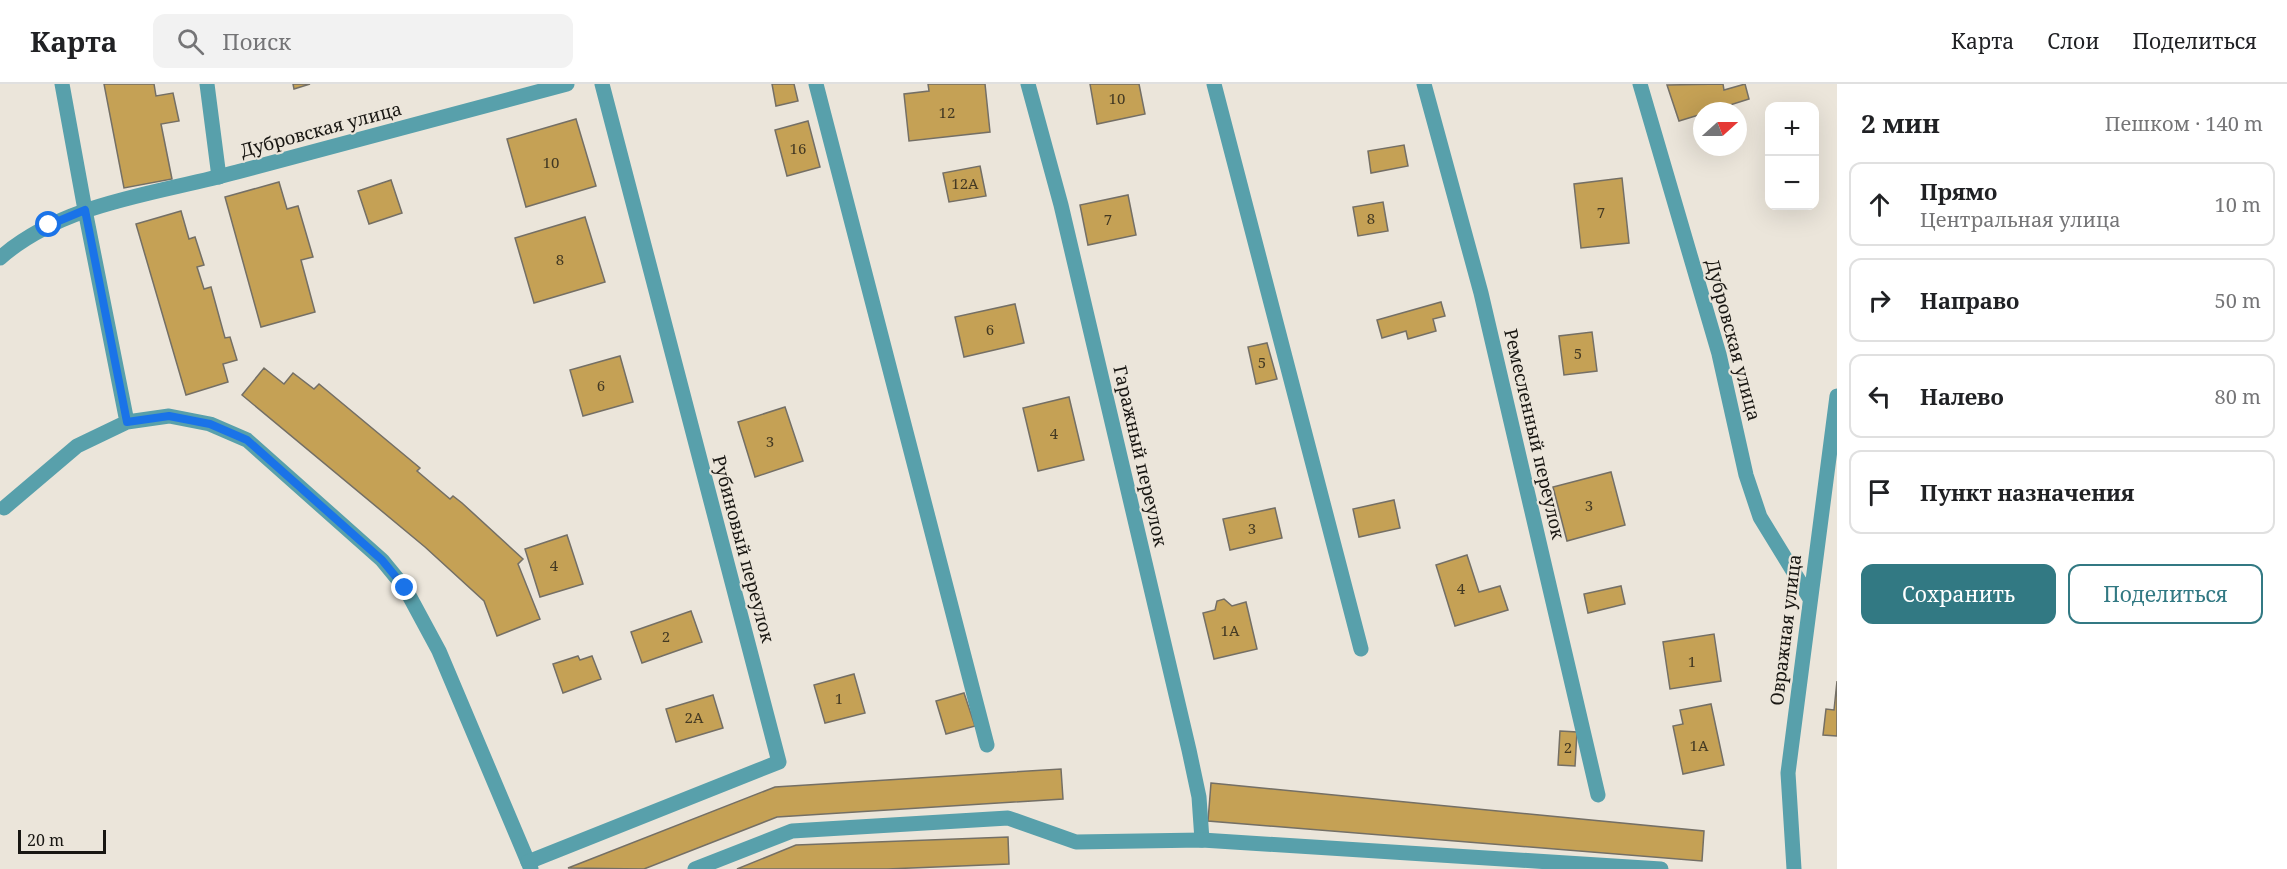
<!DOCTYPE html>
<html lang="ru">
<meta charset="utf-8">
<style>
body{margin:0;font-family:"Noto Serif",serif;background:#f2f2f2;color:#202124}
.controls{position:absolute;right:18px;top:18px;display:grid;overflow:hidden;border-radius:12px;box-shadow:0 6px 24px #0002}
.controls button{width:54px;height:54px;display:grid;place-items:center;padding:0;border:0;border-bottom:2px solid #e0e0e0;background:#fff;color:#202124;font:30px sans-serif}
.compass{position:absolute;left:1693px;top:18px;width:54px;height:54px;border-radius:50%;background:#fff;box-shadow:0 6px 24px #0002;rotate:69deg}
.scale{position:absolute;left:18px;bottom:15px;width:88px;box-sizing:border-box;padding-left:6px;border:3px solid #181612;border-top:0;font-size:16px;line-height:21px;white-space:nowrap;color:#181612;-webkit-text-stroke:4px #ebe5da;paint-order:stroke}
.stop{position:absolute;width:18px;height:18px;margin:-14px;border:4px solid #1a73e8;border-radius:50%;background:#fff}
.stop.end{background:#1a73e8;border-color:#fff;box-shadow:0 2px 6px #0008}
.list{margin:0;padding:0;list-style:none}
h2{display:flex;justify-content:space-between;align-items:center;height:78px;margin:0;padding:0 24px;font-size:26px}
h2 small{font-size:20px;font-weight:400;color:#757577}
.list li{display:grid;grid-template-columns:39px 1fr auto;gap:18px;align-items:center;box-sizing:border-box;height:84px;margin:0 12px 12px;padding:0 12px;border:2px solid #e0e0e0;border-radius:12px}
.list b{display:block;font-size:22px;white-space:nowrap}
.list p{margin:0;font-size:20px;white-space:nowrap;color:#757577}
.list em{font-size:20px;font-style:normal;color:#757577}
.actions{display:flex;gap:12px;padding:18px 24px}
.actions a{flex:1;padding:14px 0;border:2px solid #327983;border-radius:12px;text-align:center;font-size:21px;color:#327983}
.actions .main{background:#327983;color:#fff}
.icon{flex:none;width:33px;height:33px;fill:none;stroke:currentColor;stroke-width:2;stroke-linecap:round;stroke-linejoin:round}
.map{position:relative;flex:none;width:1837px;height:785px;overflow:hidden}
header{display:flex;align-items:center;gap:36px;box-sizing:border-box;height:84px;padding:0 30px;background:#fff;border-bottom:2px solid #e0e0e0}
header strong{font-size:28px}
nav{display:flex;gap:33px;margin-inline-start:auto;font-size:21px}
.search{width:420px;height:54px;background:#f2f2f2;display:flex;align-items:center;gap:15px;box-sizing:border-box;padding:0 21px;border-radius:12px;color:#757577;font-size:22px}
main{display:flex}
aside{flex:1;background:#fff}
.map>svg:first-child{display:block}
.building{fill:#c5a155;stroke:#746f65;stroke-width:1.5}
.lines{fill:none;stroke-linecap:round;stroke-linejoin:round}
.lane{stroke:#58a0ab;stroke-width:15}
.street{stroke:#58a0ab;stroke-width:15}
.route{stroke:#1a73e8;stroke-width:8}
.labels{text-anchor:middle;stroke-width:4.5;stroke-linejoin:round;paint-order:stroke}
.number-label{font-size:15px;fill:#433923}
.street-label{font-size:18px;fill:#181612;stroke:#ebe5da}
</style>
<header>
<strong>Карта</strong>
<div class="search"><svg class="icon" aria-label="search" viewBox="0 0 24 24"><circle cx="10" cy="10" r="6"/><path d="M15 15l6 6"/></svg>Поиск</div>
<nav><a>Карта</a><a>Слои</a><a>Поделиться</a></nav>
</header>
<main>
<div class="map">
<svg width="1837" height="785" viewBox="0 0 1837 785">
<rect width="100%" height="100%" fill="#ebe5da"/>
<!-- building -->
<path class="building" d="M104,0H154L156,12L173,9L179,37L161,40L172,95L124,104Z
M293,0H310L294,5Z
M772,0H794L798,17L776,22Z
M928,0H985L990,48L909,57L904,10L929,7Z
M1090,0H1139L1145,30L1097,40Z
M1723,0L1724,6L1745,0L1749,15L1711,27H1702V30L1679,37L1667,1Z
M576,35L596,102L526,123L507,55Z
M808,37L820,83L787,92L775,46Z
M1404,61L1408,82L1371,89L1368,67Z
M980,82L986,112L949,118L943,89Z
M1622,94L1629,159L1581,164L1574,100Z
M391,96L402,129L369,140L358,107Z
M279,98L287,125L298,122L313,173L301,176L315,228L261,243L225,113Z
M1128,111L1136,151L1088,161L1080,121Z
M1383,118L1388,147L1358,152L1353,123Z
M181,127L189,155L195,153L204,181L197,183L204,205L211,203L225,254L230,253L237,276L223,280L228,298L186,311L136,140Z
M585,133L605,198L534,219L515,154Z
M1441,218L1445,232L1433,235L1436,247L1408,255L1406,247L1382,254L1377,236Z
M1015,220L1024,259L964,273L955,233Z
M1592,248L1597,287L1564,291L1559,252Z
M1267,259L1277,295L1256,300L1248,263Z
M620,272L633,318L583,332L570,286Z
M264,284L284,300L293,289L314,305L319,300L420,384L417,387L450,415L453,412L462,419L523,475L518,480L540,535L497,552L484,517L425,463L242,311Z
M1069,313L1084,376L1038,387L1023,324Z
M785,323L803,377L755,393L738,338Z
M1611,388L1625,441L1567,457L1553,403Z
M1394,416L1400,444L1359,453L1353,425Z
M1275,424L1282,454L1230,466L1223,435Z
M567,451L583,500L540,513L525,465Z
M1467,471L1479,508L1500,502L1508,526L1455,542L1436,481Z
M1621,502L1625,520L1588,529L1584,510Z
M1224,515L1232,522L1246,518L1257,565L1214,575L1203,529L1215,526L1217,517Z
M691,527L702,558L642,579L631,548Z
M1714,550L1721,597L1670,605L1663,558Z
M578,572L580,576L592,572L601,595L563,609L553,580Z
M854,590L865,629L825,639L814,601Z
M1837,597V652L1823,651L1826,625L1834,626Z
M964,609L975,642L946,650L936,617Z
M713,611L723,644L676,658L666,625Z
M1711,620L1724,681L1683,690L1673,642L1683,640L1680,626Z
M1560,647L1577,648L1575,682L1558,681Z
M1061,685L1063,715L777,733L644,785L568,784L775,703Z
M1211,699L1704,747L1702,777L1208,737Z
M1008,753L1009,780L887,785H737L796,761Z"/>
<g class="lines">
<!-- lane -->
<path class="lane" d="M207,0L219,93
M816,0L987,661
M1028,0L1061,121L1189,666L1199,713L1202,756
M1214,0L1361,565
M85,126L127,338
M4,424L77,362L127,338L169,332L210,340L247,356L382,476L405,504L439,567L531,785"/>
<!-- street -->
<path class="street" d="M62,0L85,126
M1424,0L1481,209L1598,711
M1640,0L1719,270L1746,391L1760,433L1809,513
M0,174C64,118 157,110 237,88C347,59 457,29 567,0
M528,778L779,678L602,0
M695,785L792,747L1008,734L1076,758L1202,756L1661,785
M1794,785L1788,689L1837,312"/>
</g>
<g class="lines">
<!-- route -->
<path class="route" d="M49,141L85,126L127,338L169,332L210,340L247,356L382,476L405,504"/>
</g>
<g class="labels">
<!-- number labels -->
<g class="number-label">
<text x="1117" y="20">10</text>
<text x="947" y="34">12</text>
<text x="798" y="70">16</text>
<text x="551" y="84">10</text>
<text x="965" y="105">12А</text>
<text x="1601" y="134">7</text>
<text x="1371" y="140">8</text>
<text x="1108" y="141">7</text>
<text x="560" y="181">8</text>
<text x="990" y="251">6</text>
<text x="1578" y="275">5</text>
<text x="1262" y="284">5</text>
<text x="601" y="307">6</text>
<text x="1054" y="355">4</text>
<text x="770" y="363">3</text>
<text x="1589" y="427">3</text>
<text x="1252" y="450">3</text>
<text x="554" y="487">4</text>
<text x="1461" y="510">4</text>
<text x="1230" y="552">1А</text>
<text x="666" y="558">2</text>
<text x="1692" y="583">1</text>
<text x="839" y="620">1</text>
<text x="694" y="639">2А</text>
<text x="1699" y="667">1А</text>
<text x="1568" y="669">2</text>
</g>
<!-- street labels -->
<g class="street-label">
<text transform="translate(321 46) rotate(-15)" y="6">Дубровская улица</text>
<text transform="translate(1733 256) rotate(75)" y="6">Дубровская улица</text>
<text transform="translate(1534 350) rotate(77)" y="6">Ремесленный переулок</text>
<text transform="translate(1140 372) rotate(77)" y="6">Гаражный переулок</text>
<text transform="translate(743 465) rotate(75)" y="6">Рубиновый переулок</text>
<text transform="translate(1786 546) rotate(-83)" y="6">Овражная улица</text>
</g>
</g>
</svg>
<div class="controls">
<button>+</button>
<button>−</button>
</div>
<svg class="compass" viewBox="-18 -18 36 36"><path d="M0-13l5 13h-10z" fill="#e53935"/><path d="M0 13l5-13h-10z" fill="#757577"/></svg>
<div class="scale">20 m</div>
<div class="stop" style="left:49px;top:141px"></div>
<div class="stop end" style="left:405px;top:504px"></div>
</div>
<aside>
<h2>2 мин<small>Пешком · 140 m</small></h2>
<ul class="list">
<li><svg class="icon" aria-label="ahead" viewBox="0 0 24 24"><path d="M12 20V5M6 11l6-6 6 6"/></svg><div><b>Прямо</b><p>Центральная улица</p></div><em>10 m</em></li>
<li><svg class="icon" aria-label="right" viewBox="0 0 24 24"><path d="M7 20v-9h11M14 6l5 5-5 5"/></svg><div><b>Направо</b></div><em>50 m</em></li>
<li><svg class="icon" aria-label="left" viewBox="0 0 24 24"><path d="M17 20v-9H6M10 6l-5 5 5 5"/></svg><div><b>Налево</b></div><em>80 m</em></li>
<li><svg class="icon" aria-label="arrive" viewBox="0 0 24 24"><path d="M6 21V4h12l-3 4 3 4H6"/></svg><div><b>Пункт назначения</b></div></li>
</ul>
<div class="actions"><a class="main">Сохранить</a><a>Поделиться</a></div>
</aside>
</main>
